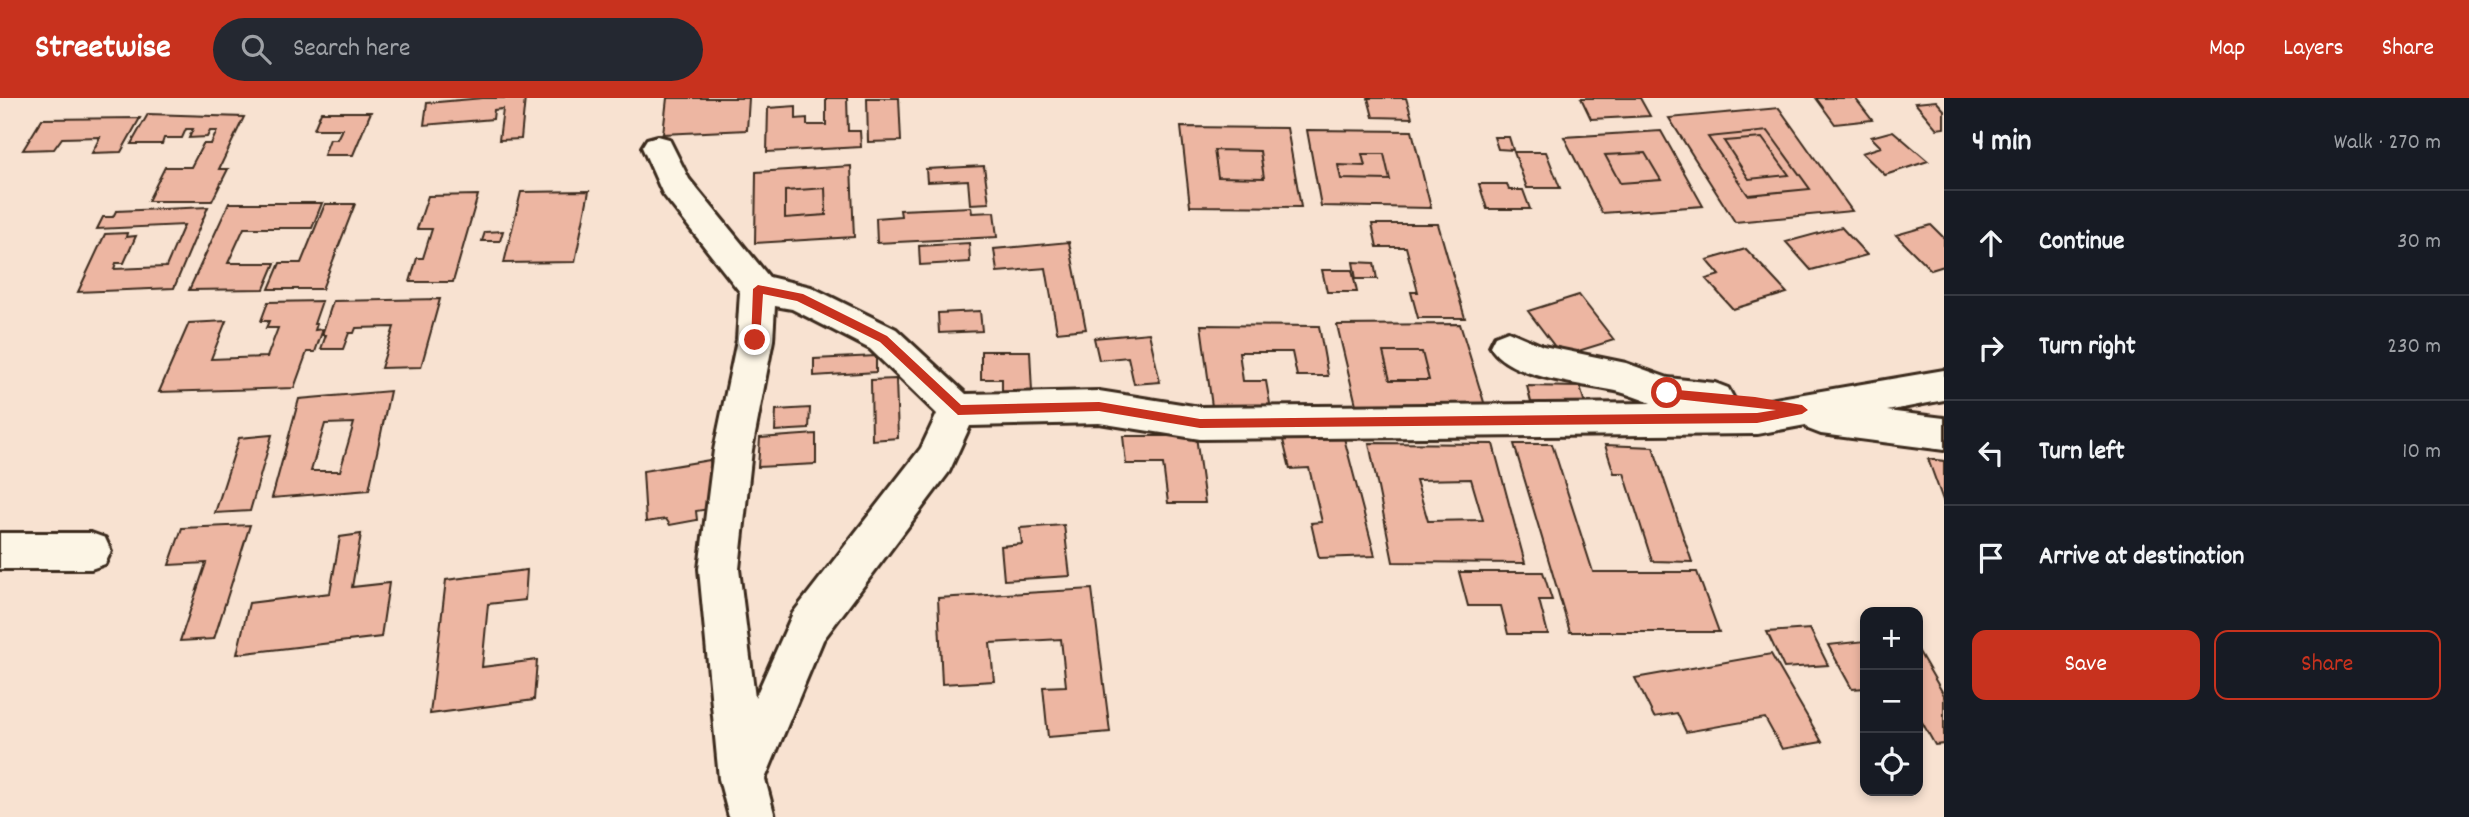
<!DOCTYPE html>
<meta charset="utf-8">
<style>
body{margin:0;font-family:Dekko,sans-serif;background:#242831;color:#f1f3f6}
.controls{position:absolute;right:21px;bottom:21px;display:grid;overflow:hidden;border-radius:14px;box-shadow:0 4px 10px #0003}
.controls button{width:63px;height:63px;display:grid;place-items:center;padding:0;border:0;border-bottom:2px solid #363941;background:#171b24;color:#f1f3f6;font:35px sans-serif}
.stop{position:absolute;width:21px;height:21px;margin:-16px;border:5px solid #c8321e;border-radius:50%;background:#fff}
.stop.end{background:#c8321e;border-color:#fff;box-shadow:0 2px 7px #0008}
.list{margin:0;padding:0;list-style:none}
h2{display:flex;justify-content:space-between;align-items:center;height:91px;margin:0;padding:0 28px;font-size:30px}
h2 small{font-size:23px;font-weight:400;color:#9ea1a6}
.list li{display:grid;grid-template-columns:46px 1fr auto;gap:21px;align-items:center;box-sizing:border-box;height:105px;padding:0 28px;border-top:2px solid #363941}
.list b{display:block;font-size:26px;white-space:nowrap}
.list em{font-size:23px;font-style:normal;color:#9ea1a6}
.actions{display:flex;gap:14px;padding:21px 28px}
.actions a{flex:1;padding:16px 0;border:2px solid #c8321e;border-radius:14px;text-align:center;font-size:24px;color:#c8321e}
.actions .main{background:#c8321e;color:#fff}
.icon{flex:none;width:38px;height:38px;fill:none;stroke:currentColor;stroke-width:2;stroke-linecap:round;stroke-linejoin:round}
.map{position:relative;flex:none;width:1944px;height:719px;overflow:hidden}
header{display:flex;align-items:center;gap:42px;box-sizing:border-box;height:98px;padding:0 35px;background:#c8321e;color:#fff}
header strong{font-size:33px}
nav{display:flex;gap:38px;margin-inline-start:auto;font-size:24px}
.search{width:490px;height:63px;background:#242831;display:flex;align-items:center;gap:18px;box-sizing:border-box;padding:0 24px;border-radius:38px;color:#9ea1a6;font-size:26px}
main{display:flex}
aside{flex:1;background:#171b24}
.map>svg:first-child{display:block}
.building{fill:#edb6a2;stroke:#3b2a1e;stroke-width:2;fill-rule:evenodd}
.lines{fill:none;stroke-linecap:round;stroke-linejoin:round}
.minor-casing{stroke:#3b2a1e;stroke-width:6}
.minor{fill:#fcf5e5;fill-rule:evenodd}
.route{fill:#c8321e}
</style>
<header>
<strong>Streetwise</strong>
<div class="search"><svg class="icon" aria-label="search" viewBox="0 0 24 24"><circle cx="10" cy="10" r="6"/><path d="M15 15l6 6"/></svg>Search here</div>
<nav><a>Map</a><a>Layers</a><a>Share</a></nav>
</header>
<main>
<div class="map">
<svg width="1944" height="719" viewBox="0 0 1944 719">
<rect width="100%" height="100%" fill="#f8e2d1"/>
<filter id="ink" filterUnits="userSpaceOnUse"><feTurbulence type="fractalNoise" baseFrequency=".0143" numOctaves="2"/><feDisplacementMap in="SourceGraphic" scale="14" xChannelSelector="R" yChannelSelector="G"/><feConvolveMatrix kernelMatrix="1 2 1 2 8 2 1 2 1" color-interpolation-filters="sRGB"/></filter>
<g filter="url(#ink)">
<!-- building -->
<path class="building" d="M483,0H525L521,41L499,42L503,11L494,12L493,21L424,27L427,5Z
M667,0H749L747,32L663,36Z
M826,0H847L848,33H860L861,49L767,54L768,10L796,8V21L807,20V27H826Z
M867,0H899L901,43L868,44Z
M1368,0H1406L1412,20L1373,19Z
M1581,0H1640L1650,18L1591,21Z
M1816,0H1855L1872,22L1835,26Z
M1936,3L1944,12V30L1937,31L1915,5Z
M1779,10L1852,113L1735,124L1669,20ZM1768,33L1810,91L1748,97L1708,39Z
M321,14H371L353,57H324L330,41H337L342,31H314Z
M148,16L244,19L219,71H228L212,103H148L165,69H191L203,46H211L217,33H210L207,39L189,40L193,31H186L182,40H164L162,46H131Z
M140,20L121,54L92,55L100,39L62,40L54,51L23,52L42,21Z
M1181,29L1287,30L1301,109L1190,108ZM1214,52L1260,53L1264,80L1218,79Z
M1307,32L1412,33L1431,110L1321,108ZM1362,56H1384L1390,82L1341,81L1338,67L1365,68Z
M1661,33L1703,108L1602,115L1564,39ZM1645,55L1661,82L1620,85L1605,57Z
M1768,33L1810,91L1748,97L1708,39ZM1762,40L1789,77L1749,81L1724,43Z
M1893,33L1928,63L1885,77L1862,55L1881,49L1871,39Z
M1494,39H1509L1513,52L1498,51Z
M1762,40L1789,77L1749,81L1724,43Z
M1214,52L1260,53L1264,80L1218,79Z
M1514,54H1546L1560,90H1527Z
M1645,55L1661,82L1620,85L1605,57Z
M1362,56H1384L1390,82L1341,81L1338,67L1365,68Z
M851,68L854,139L755,145L756,74ZM825,90L826,117L785,120V93Z
M984,68L989,105L970,106L968,82L927,84L926,71Z
M1479,86H1507L1509,92H1523L1530,111H1487Z
M825,90L826,117L785,120V93Z
M589,93L575,164L504,165L521,94Z
M478,97L453,184H410L417,160H423L432,131H417L428,98Z
M229,105H322L312,130H244L228,165H275L264,191L189,192Z
M325,106H355L322,191H269L280,165H301Z
M208,109L174,190L78,194L105,136L127,135L126,139L136,138L124,165H116L114,171L166,169L184,127L97,131L103,119H113L116,113Z
M971,109L972,115L994,114L997,139L877,145L876,120L901,118L900,112Z
M1372,126H1438L1465,220H1418L1411,194H1418L1406,149H1377Z
M1931,127L1944,140V168L1931,172L1896,137Z
M1841,129L1867,157L1811,172L1786,144Z
M503,133L500,143H482L485,134Z
M1069,144L1086,231L1057,234L1046,170L997,174L994,151Z
M969,145L970,164L920,167L919,148Z
M1746,151L1787,195L1733,211L1706,181L1720,177L1707,162Z
M1353,164L1374,165L1377,181H1356Z
M1322,172H1352L1357,194H1327Z
M1579,197L1614,242L1562,258L1528,213Z
M440,201L421,269L381,270L394,229L356,230L354,235H349L343,251H321L326,237H322L333,203Z
M322,203L314,226H317L315,232L323,231L315,254H307L294,290L159,294L189,225L226,223L211,261L267,259L278,230H266L269,223H261L268,204Z
M980,213L982,233L939,235L938,215Z
M1460,226L1487,314L1358,315L1337,227ZM1383,254H1422L1429,282H1390Z
M1201,227L1319,228L1328,278H1297L1292,254H1239L1243,283H1266L1272,317L1213,316Z
M1149,235L1160,284L1134,286L1128,259L1099,262L1094,240Z
M981,253H1030L1032,294H1002V281H981Z
M1383,254H1422L1429,282H1390Z
M876,258V274L814,278V261Z
M896,281L898,340L872,342L871,282Z
M1527,288L1580,289L1586,309L1532,308Z
M390,293L369,392L272,400L299,301ZM354,325L340,373H311L325,326Z
M810,310L809,331L775,333L776,312Z
M816,336V366L758,369L760,340Z
M272,337L250,413L215,415L239,340Z
M1123,338H1196L1205,405H1168L1163,366H1126Z
M1344,340L1375,458L1319,460L1311,425L1322,424L1309,370L1290,371L1283,342Z
M1369,345L1493,346L1525,465L1393,464ZM1471,381L1483,422L1428,423L1416,382Z
M1514,346H1552L1593,474H1697L1719,534H1570Z
M1605,347L1653,349L1692,464L1652,463L1624,375H1614Z
M1928,361L1944,363V405Z
M710,362L715,410L696,413L697,422L670,427L666,421L646,424L643,373Z
M250,427L214,541L180,543L206,465L169,467L182,430Z
M1064,427L1070,478L1004,482L1001,448L1022,446L1020,430Z
M361,436L352,489L389,485L381,539L237,556L249,505L330,495L340,439Z
M527,472L525,502L488,506L482,569L537,562L534,602L430,616L446,482Z
M1459,474H1543L1552,502H1539L1548,536H1508L1501,508H1468Z
M1092,491L1110,634L1048,639L1043,589L1066,588L1061,541L990,545L994,583L942,586L938,500Z
M1810,531L1828,567L1784,570L1767,534Z
M1865,543V590L1852,591L1828,547Z
M1918,552L1944,597V646L1935,647L1918,617Z
M1771,556L1822,644L1782,651L1765,620L1686,634L1677,615L1654,619L1635,580Z"/>
<g class="lines">
<!-- minor casing -->
<g class="minor-casing">
<path id="minor" d="M658,38L669,41L689,81L769,179L811,189L896,231L966,296L1099,293L1200,309L1651,305C1641,301 1631,297 1620,294C1586,286 1507,281 1490,248L1495,238L1508,233L1543,248L1626,265L1668,280L1715,285L1728,290L1734,301L1732,304H1757L1944,272V302L1887,313L1944,320V352L1821,336L1808,331L1806,327L1757,336L1200,341L1099,325L970,328L949,374L823,542L765,681L775,719H729L719,681L699,471L714,352L737,242L740,194L663,96L642,49L647,41ZM775,208L792,211L870,251L937,316L921,350L793,515L755,600L739,471L752,352L773,242Z
M0,435H91L105,440L111,453L105,466L91,471H0Z"/>
</g>
<!-- minor -->
<use href="#minor" class="minor"/>
</g>
</g>
<!-- route -->
<path class="route" d="M758,187L803,196L887,238L961,307L1099,304L1200,321L1757,315L1776,312L1667,300L1662,295L1667,291L1755,299L1802,307L1808,312L1802,316L1757,325L1200,330L1099,313L958,317L880,244L797,203L763,196L760,242L759,245H751L753,191Z"/>
</svg>
<div class="controls">
<button>+</button>
<button>−</button>
<button><svg class="icon" aria-label="locate" viewBox="0 0 24 24"><circle cx="12" cy="12" r="6"/><path d="M12 2v4M12 18v4M2 12h4M18 12h4"/></svg></button>
</div>
<div class="stop" style="left:1667px;top:295px"></div>
<div class="stop end" style="left:755px;top:242px"></div>
</div>
<aside>
<h2>4 min<small>Walk · 270 m</small></h2>
<ul class="list">
<li><svg class="icon" aria-label="ahead" viewBox="0 0 24 24"><path d="M12 20V5M6 11l6-6 6 6"/></svg><div><b>Continue</b></div><em>30 m</em></li>
<li><svg class="icon" aria-label="right" viewBox="0 0 24 24"><path d="M7 20v-9h11M14 6l5 5-5 5"/></svg><div><b>Turn right</b></div><em>230 m</em></li>
<li><svg class="icon" aria-label="left" viewBox="0 0 24 24"><path d="M17 20v-9H6M10 6l-5 5 5 5"/></svg><div><b>Turn left</b></div><em>10 m</em></li>
<li><svg class="icon" aria-label="arrive" viewBox="0 0 24 24"><path d="M6 21V4h12l-3 4 3 4H6"/></svg><div><b>Arrive at destination</b></div></li>
</ul>
<div class="actions"><a class="main">Save</a><a>Share</a></div>
</aside>
</main>
